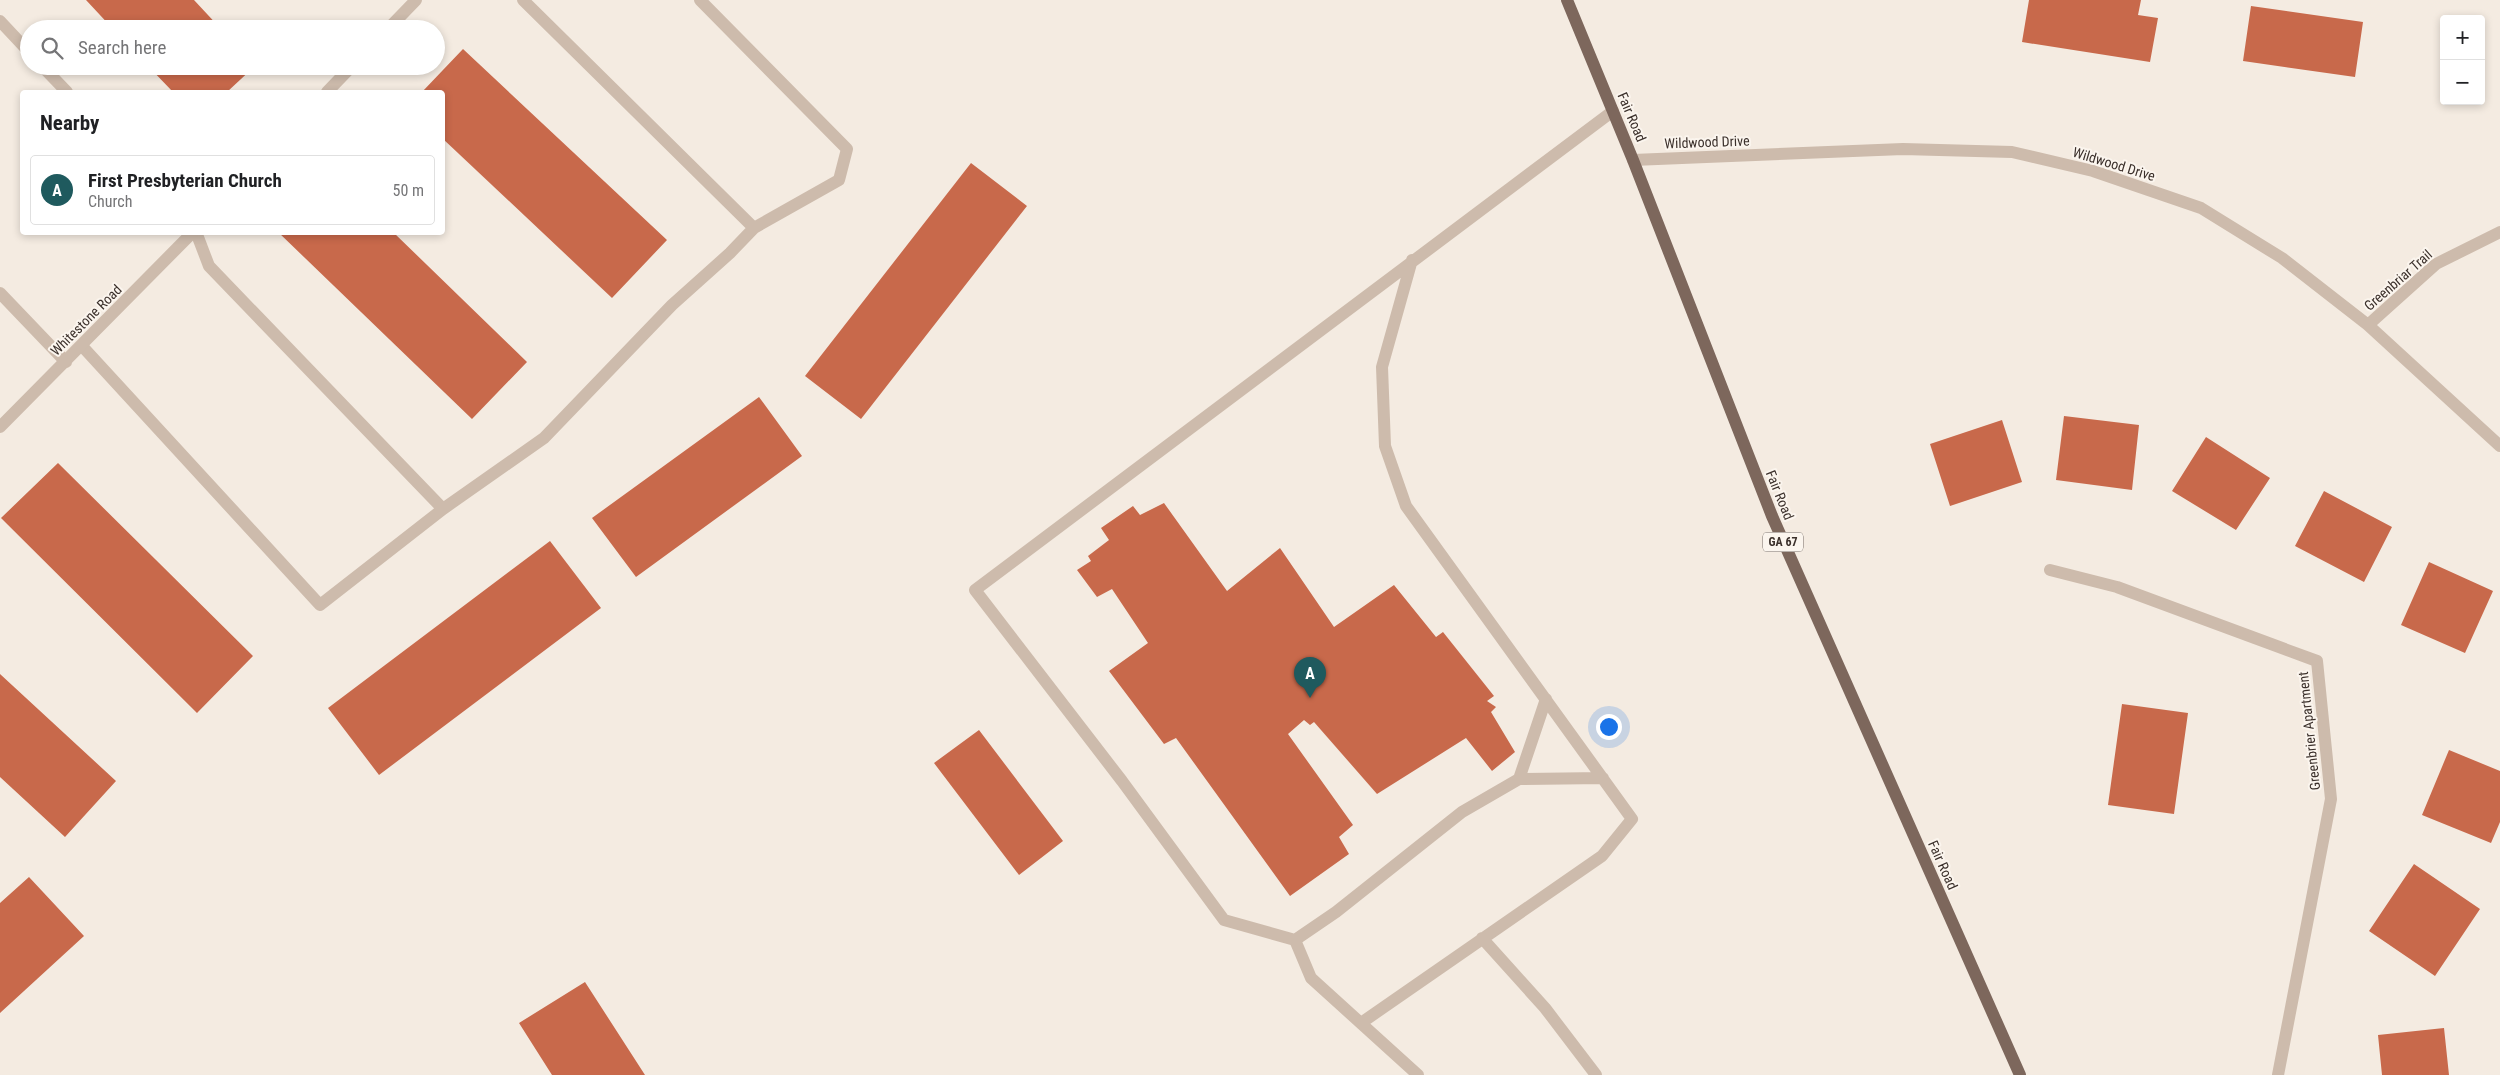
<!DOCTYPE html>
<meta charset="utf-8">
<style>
body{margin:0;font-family:"Roboto Condensed",sans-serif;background:#f2f2f2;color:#202124}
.controls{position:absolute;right:15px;top:15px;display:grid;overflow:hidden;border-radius:5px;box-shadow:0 2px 8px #0003}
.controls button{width:45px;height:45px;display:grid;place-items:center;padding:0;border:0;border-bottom:1px solid #e0e0e0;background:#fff;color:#202124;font:25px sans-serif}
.you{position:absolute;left:1608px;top:726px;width:18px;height:18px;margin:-12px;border:4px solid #fff;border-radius:50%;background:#1a73e8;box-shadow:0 0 0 8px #1a73e833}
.badge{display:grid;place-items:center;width:32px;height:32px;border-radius:50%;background:#1f5a5e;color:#fff;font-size:16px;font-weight:700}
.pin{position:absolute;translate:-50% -41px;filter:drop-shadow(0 1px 2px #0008)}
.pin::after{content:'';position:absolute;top:26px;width:18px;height:15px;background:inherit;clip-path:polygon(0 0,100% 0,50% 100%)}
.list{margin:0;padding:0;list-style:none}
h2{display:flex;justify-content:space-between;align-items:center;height:65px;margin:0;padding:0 20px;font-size:21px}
h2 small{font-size:16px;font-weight:400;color:#757577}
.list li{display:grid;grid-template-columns:32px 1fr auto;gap:15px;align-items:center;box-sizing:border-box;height:70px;margin:0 10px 10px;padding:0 10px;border:1px solid #e0e0e0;border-radius:5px}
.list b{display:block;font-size:19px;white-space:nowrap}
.list p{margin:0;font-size:16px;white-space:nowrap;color:#757577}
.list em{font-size:16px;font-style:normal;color:#757577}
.icon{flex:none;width:28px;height:28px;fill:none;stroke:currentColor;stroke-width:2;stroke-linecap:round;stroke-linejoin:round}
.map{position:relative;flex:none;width:2500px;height:1075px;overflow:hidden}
.search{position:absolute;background:#fff;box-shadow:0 2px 8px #0003;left:20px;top:20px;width:425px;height:55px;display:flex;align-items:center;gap:12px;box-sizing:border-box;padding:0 18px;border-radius:28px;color:#757577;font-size:19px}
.panel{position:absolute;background:#fff;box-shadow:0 2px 8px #0003;left:20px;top:90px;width:425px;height:145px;border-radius:5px}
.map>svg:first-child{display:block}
.building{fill:#c8694b}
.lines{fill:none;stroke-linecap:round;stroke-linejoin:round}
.service{stroke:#cdbbac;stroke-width:12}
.minor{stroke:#cdbbac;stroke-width:12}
.primary{stroke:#7d675c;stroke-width:12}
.labels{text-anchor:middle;stroke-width:4;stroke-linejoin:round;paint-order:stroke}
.shield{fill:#fbf5ee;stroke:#756b66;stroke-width:1}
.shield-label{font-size:12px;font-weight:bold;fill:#3b302b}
.street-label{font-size:14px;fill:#3b302b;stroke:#fbf5ee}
</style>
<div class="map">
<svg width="2500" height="1075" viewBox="0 0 2500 1075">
<rect width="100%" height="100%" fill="#f4ebe1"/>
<!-- building -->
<path class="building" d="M86,0H194L221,29H113Z
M2029,0H2141L2138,15L2158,18L2150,62L2022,42Z
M2251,6L2363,22L2355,77L2243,61Z
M463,49L667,240L612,298L442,138V92H422Z
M148,66H255L227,92H173Z
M971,163L1027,206L861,419L805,376Z
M278,232H393L527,362L472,419Z
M759,397L802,456L636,577L592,518Z
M2064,416L2139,425L2132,490L2056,480Z
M2002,420L2022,482L1950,506L1930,444Z
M2206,437L2270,478L2236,530L2172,491Z
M58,463L253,656L197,713L1,518Z
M2324,491L2392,527L2364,582L2295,546Z
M1164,503L1227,591L1280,548L1334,627L1394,585L1436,637L1443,632L1494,696L1487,701L1496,707L1491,712L1515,752L1492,771L1466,738L1377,794L1314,722L1310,725L1304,720L1288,734L1353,825L1339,837L1349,854L1290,896L1176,738L1164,744L1109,671L1148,643L1112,589L1097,597L1077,570L1091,561L1088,556L1109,540L1101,528L1133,506L1140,515Z
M550,541L601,608L379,775L328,708Z
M2429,562L2493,591L2465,653L2401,625Z
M0,674L116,781L65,837L0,777Z
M2122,704L2188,713L2174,814L2108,805Z
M979,730L1063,841L1019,875L934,763Z
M2449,750L2500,771V822L2491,843L2422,815Z
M2414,864L2480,909L2435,976L2369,931Z
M29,877L84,936L0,1013V903Z
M585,982L645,1075H552L519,1023Z
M2444,1028L2449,1075H2382L2378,1035Z"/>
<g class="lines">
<!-- service -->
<path class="service" d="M700,0L847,149L839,180L754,228
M0,21L29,52
M42,66L67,92
M0,293L66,362
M82,346L320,605L443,509L209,266L196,232
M443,509L544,438L672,305L730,253L754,228L523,0
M1519,779L1546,699
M1482,938L1545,1008L1596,1075
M1295,940L1336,912L1462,812L1519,779L1603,778
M1361,1023L1602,856L1632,819L1406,506L1385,446L1382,367L1412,260
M1418,1075L1311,978L1295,940L1224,920L1122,781L975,590L1613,111"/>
<!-- minor -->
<path class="minor" d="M388,29L416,0
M327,92L352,66
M1633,160L1903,149L2012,152L2093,171L2201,208L2282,258L2368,325L2500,446
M2368,325L2436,264L2500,232
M0,427L193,232
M2050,570L2117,587L2317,661L2331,799L2278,1075"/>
<!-- primary -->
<path class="primary" d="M1567,0L1633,160L1772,516L2020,1075"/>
</g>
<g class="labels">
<!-- shield labels -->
<rect class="shield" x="1763" y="532.5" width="40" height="19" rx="4"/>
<g class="shield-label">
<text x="1783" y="546">GA 67</text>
</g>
<!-- street labels -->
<g class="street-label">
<text transform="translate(1632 117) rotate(67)" y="5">Fair Road</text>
<text transform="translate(1707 142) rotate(-2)" y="5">Wildwood Drive</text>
<text transform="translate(2114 164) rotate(17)" y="5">Wildwood Drive</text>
<text transform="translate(2398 280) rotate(-41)" y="5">Greenbriar Trail</text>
<text transform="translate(86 320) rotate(-45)" y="5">Whitestone Road</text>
<text transform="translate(1780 495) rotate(68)" y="5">Fair Road</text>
<text transform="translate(2309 731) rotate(-96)" y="5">Greenbrier Apartment</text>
<text transform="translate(1943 865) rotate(66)" y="5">Fair Road</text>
</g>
</g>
</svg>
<div class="controls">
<button>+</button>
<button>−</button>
</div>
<div class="you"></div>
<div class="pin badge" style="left:1310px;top:698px">A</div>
<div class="search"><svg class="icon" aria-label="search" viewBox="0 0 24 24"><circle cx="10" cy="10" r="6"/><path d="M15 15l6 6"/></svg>Search here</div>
<section class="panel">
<h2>Nearby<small></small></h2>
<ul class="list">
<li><span class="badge">A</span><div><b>First Presbyterian Church</b><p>Church</p></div><em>50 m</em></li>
</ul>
</section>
</div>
